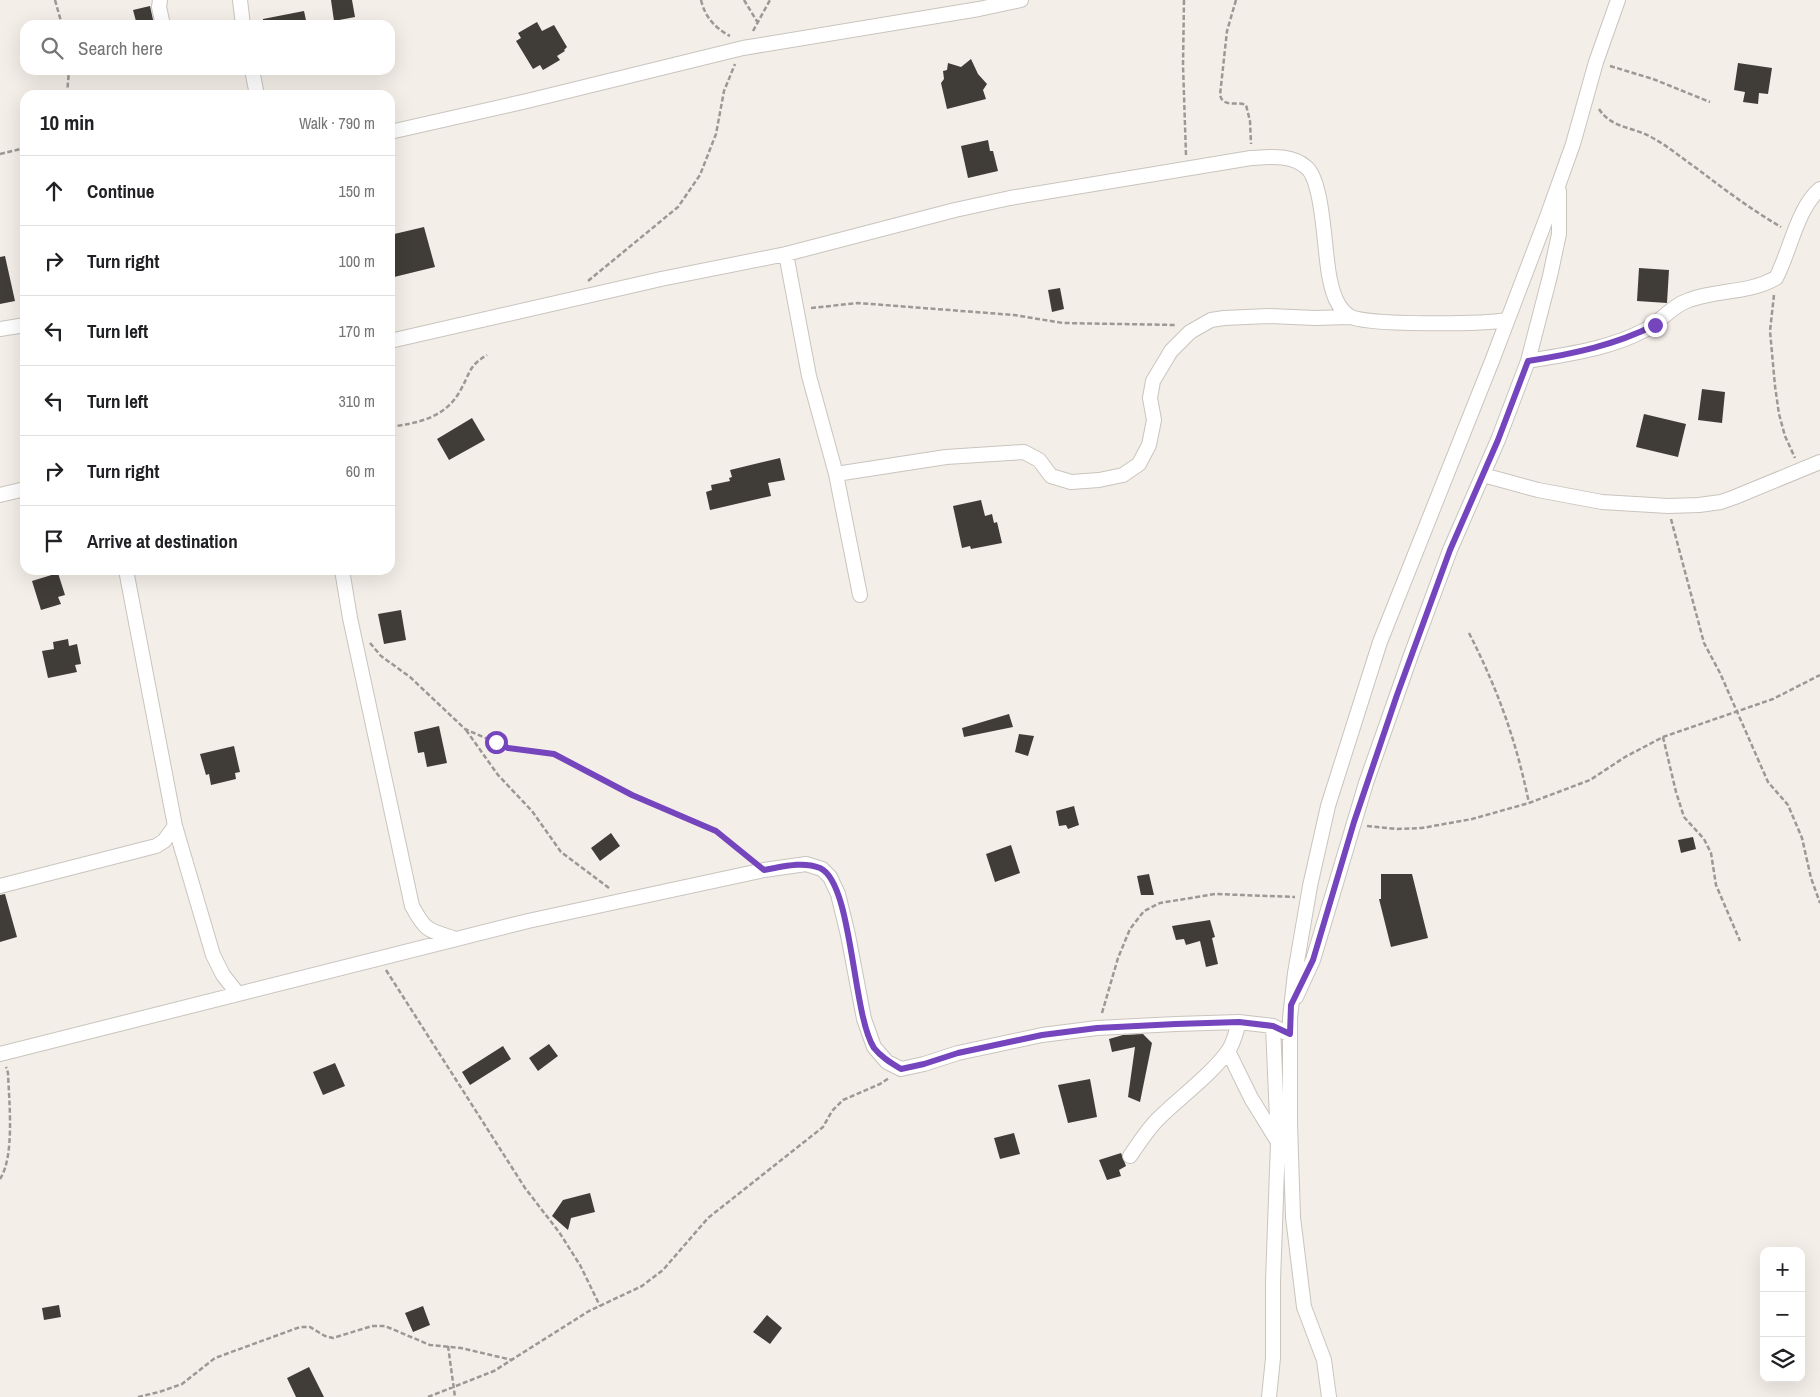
<!DOCTYPE html>
<meta charset="utf-8">
<style>
body{margin:0;font-family:"Archivo Narrow",sans-serif;background:#f6f6f6;color:#202124}
.controls{position:absolute;right:15px;bottom:15px;display:grid;overflow:hidden;border-radius:10px;box-shadow:0 5px 20px #0002}
.controls button{width:45px;height:45px;display:grid;place-items:center;padding:0;border:0;border-bottom:1px solid #e0e0e0;background:#fff;color:#202124;font:25px sans-serif}
.stop{position:absolute;width:15px;height:15px;margin:-11px;border:4px solid #7545bd;border-radius:50%;background:#fff}
.stop.end{background:#7545bd;border-color:#fff;box-shadow:0 1px 5px #0008}
.list{margin:0;padding:0;list-style:none}
h2{display:flex;justify-content:space-between;align-items:center;height:65px;margin:0;padding:0 20px;font-size:21px}
h2 small{font-size:16px;font-weight:400;color:#757577}
.list li{display:grid;grid-template-columns:32px 1fr auto;gap:15px;align-items:center;box-sizing:border-box;height:70px;padding:0 20px;border-top:1px solid #e0e0e0}
.list b{display:block;font-size:19px;white-space:nowrap}
.list em{font-size:16px;font-style:normal;color:#757577}
.icon{flex:none;width:28px;height:28px;fill:none;stroke:currentColor;stroke-width:2;stroke-linecap:round;stroke-linejoin:round}
.map{position:relative;flex:none;width:1820px;height:1397px;overflow:hidden}
.search{position:absolute;background:#fff;box-shadow:0 5px 20px #0002;left:20px;top:20px;width:375px;height:55px;display:flex;align-items:center;gap:12px;box-sizing:border-box;padding:0 18px;border-radius:15px;color:#757577;font-size:19px}
.panel{position:absolute;background:#fff;box-shadow:0 5px 20px #0002;left:20px;top:90px;width:375px;height:485px;border-radius:15px}
.map>svg:first-child{display:block}
.building{fill:#403c37}
.lines{fill:none;stroke-linecap:round;stroke-linejoin:round}
.street-casing{stroke:#c9c4be;stroke-width:16}
.path{stroke:#9c9893;stroke-width:2.5;stroke-dasharray:5 2.5;stroke-linecap:butt}
.street{stroke:#fff;stroke-width:14}
.route{stroke:#7545bd;stroke-width:6}
</style>
<div class="map">
<svg width="1820" height="1397" viewBox="0 0 1820 1397">
<rect width="100%" height="100%" fill="#f4eee8"/>
<!-- building -->
<path class="building" d="M331,0H352L355,17L334,21Z
M150,6L154,24L137,25L133,10Z
M304,11L307,25H263V19Z
M537,22L542,31L554,25L567,47L564,50L565,51L557,56L560,60L543,70L540,65L533,69L516,41L521,38L518,33Z
M971,59L978,74L987,84L983,90L986,99L947,109L941,83L944,79L943,71L947,70L948,63L961,67Z
M1738,63L1772,68L1768,94L1759,93L1758,104L1743,102L1745,92L1734,90Z
M988,140L990,151H993L998,171L968,178L961,146Z
M424,227L435,267L390,278V235Z
M5,256L15,301L0,304V257Z
M1639,268L1669,270L1667,303L1637,301Z
M1060,288L1064,309L1052,312L1048,290Z
M1702,389L1725,392L1722,423L1698,420Z
M1644,414L1686,424L1678,457L1636,447Z
M472,418L485,440L449,460L437,439Z
M780,458L785,480L768,483L771,496L710,510L706,492L712,490L711,485L730,481L729,478L732,477L730,470Z
M981,500L985,516L992,514L994,523L997,522L1002,543L971,549L970,546L962,548L953,506Z
M58,573L65,595L58,597L61,604L41,610L32,581Z
M401,610L406,640L384,644L378,614Z
M68,639L69,646L77,644L81,664L75,665L77,672L48,678L42,651L54,649L53,642Z
M1009,714L1013,727L964,737L962,728Z
M439,726L447,763L427,767L424,752L418,753L414,732Z
M1019,734L1034,736L1028,756L1015,752Z
M234,746L240,772L235,773L236,779L211,785L209,774L206,775L200,754Z
M1074,806L1079,825L1068,829L1066,825L1059,826L1056,811Z
M611,833L620,846L600,861L591,848Z
M1693,837L1696,849L1681,853L1678,840Z
M1011,845L1020,873L995,882L986,854Z
M1149,874L1154,895H1141L1137,876Z
M1381,874H1412L1428,938L1391,947L1379,899H1381Z
M5,894L17,937L0,942V895Z
M1210,920L1215,937L1212,938L1218,964L1206,967L1200,941L1186,945L1184,939L1176,940L1172,926Z
M1143,1034L1152,1043L1140,1102L1128,1097L1135,1047L1112,1052L1109,1039L1123,1035Z
M549,1044L558,1056L538,1071L529,1058Z
M503,1046L511,1059L470,1085L462,1072Z
M335,1063L345,1086L323,1095L313,1072Z
M1090,1079L1097,1117L1068,1123L1058,1085Z
M1014,1133L1020,1154L1000,1159L994,1138Z
M1121,1153L1126,1166L1119,1170L1121,1176L1107,1180L1099,1160Z
M590,1193L595,1212L571,1218L568,1230L552,1216L563,1200Z
M59,1305L61,1317L44,1320L42,1308Z
M423,1306L430,1325L413,1332L405,1313Z
M767,1315L782,1328L770,1344L753,1332Z
M309,1367L324,1397H296L287,1378Z"/>
<g class="lines">
<!-- street casing -->
<g class="street-casing">
<path id="street" d="M160,0L159,7L163,25
M240,0L243,25
M252,70L257,95
M390,132L527,101L743,48L979,9L1021,0
M786,254L809,376L836,474L860,595
M0,329L25,325
M390,341L661,279L786,254L955,210L1010,198L1251,158C1269,157 1291,154 1306,167C1324,181 1324,255 1330,280C1333,294 1337,307 1349,316C1365,326 1484,324 1507,320
M1528,361C1568,354 1609,349 1645,330C1661,322 1671,306 1689,300C1719,289 1747,294 1776,278C1790,252 1797,208 1820,189
M836,474L946,457L1024,452L1039,460L1051,476L1071,482L1099,480L1123,475L1139,464L1149,445L1154,420L1150,398L1153,381L1171,351L1190,332L1211,320L1224,318L1268,316L1315,318L1350,317
M1483,475L1538,490L1602,502L1668,506L1699,505L1721,502L1735,497L1820,462
M0,495L25,489
M126,570L175,826L213,955L223,975L238,994
M342,570L350,618L412,906C425,930 427,930 453,938
M0,886L156,846L164,841L175,826
M1296,997L1313,960L1366,783L1411,655L1450,550L1498,440L1528,361L1550,276L1559,234V191
M1228,1051L1251,1098L1278,1142
M0,1054L528,921L764,870L806,864L822,869L830,877L838,894L848,935L864,1019L874,1047L887,1062L901,1069L924,1064L958,1053L1042,1035L1097,1028L1176,1024L1239,1022L1273,1026L1290,1035
M1130,1156C1139,1143 1147,1130 1158,1119C1179,1098 1211,1075 1228,1051C1234,1043 1236,1032 1239,1022
M1269,1397L1273,1358V1281L1278,1142L1273,1026
M1329,1397L1324,1360L1304,1307L1293,1217L1290,1123V1018L1295,973L1310,886L1328,806L1380,642L1492,361L1548,214L1573,144L1596,62L1618,0"/>
</g>
<!-- path -->
<path class="path" d="M55,0L62,25
M701,0C705,17 715,28 730,36
M744,0L758,23
M1184,0L1183,65L1186,155
M1236,0L1227,31L1220,95C1223,108 1237,101 1246,105L1250,121L1251,144
M753,31L770,0
M1610,66L1653,79L1710,102
M67,95L69,70
M1599,109C1611,128 1633,127 1651,137C1668,146 1683,159 1699,170C1725,190 1752,210 1781,227
M0,154L25,148
M588,281L678,207L700,175L716,134L724,91L735,64
M1774,295L1770,331L1775,386L1779,414L1785,436L1795,458
M811,308L858,303L1014,315L1063,323L1176,325
M390,427C418,423 445,418 460,391C470,374 468,366 487,355
M1671,519L1704,643L1720,673L1768,782L1788,805L1802,838L1811,878L1820,903
M1469,633C1498,690 1516,740 1529,803
M370,643L381,656L410,677L465,729L508,748L554,753L632,795L716,831L749,858
M466,730L498,775L532,811L561,852L609,888
M1663,737L1676,792L1684,817L1704,839L1711,853L1716,885L1740,941
M1367,826L1396,829L1422,828L1472,819L1529,803L1590,780L1625,757L1663,737L1773,699L1820,675
M386,970L525,1188L559,1232L580,1265L600,1306
M1102,1013L1118,958L1130,929L1144,911L1160,903L1215,894L1295,897
M0,1179C15,1156 9,1101 8,1073L6,1067
M448,1346L455,1397
M138,1397L159,1392L182,1384L215,1358L300,1327H310L325,1336L333,1338L372,1326H385L430,1345L461,1348L512,1360
M428,1397L494,1371L589,1311L642,1286L663,1270L708,1218L823,1127L832,1111L843,1100L880,1084L889,1078"/>
<!-- street -->
<use href="#street" class="street"/>
</g>
<g class="lines">
<!-- route -->
<path class="route" d="M496,742L508,748L554,754L632,795L716,831L764,870C782,867 802,861 820,868C853,883 852,1014 874,1048C881,1057 891,1063 901,1069L924,1064L958,1053L1042,1035L1097,1028L1176,1024L1239,1022L1273,1026L1290,1034L1291,1005L1313,960L1354,822L1397,695L1450,550L1498,440L1528,361C1573,354 1615,345 1655,325"/>
</g>
</svg>
<div class="controls">
<button>+</button>
<button>−</button>
<button><svg class="icon" aria-label="layers" viewBox="0 0 24 24"><path d="M12 4l9 5-9 5-9-5zM3 14l9 5 9-5"/></svg></button>
</div>
<div class="stop" style="left:496px;top:742px"></div>
<div class="stop end" style="left:1655px;top:325px"></div>
<div class="search"><svg class="icon" aria-label="search" viewBox="0 0 24 24"><circle cx="10" cy="10" r="6"/><path d="M15 15l6 6"/></svg>Search here</div>
<section class="panel">
<h2>10 min<small>Walk · 790 m</small></h2>
<ul class="list">
<li><svg class="icon" aria-label="ahead" viewBox="0 0 24 24"><path d="M12 20V5M6 11l6-6 6 6"/></svg><div><b>Continue</b></div><em>150 m</em></li>
<li><svg class="icon" aria-label="right" viewBox="0 0 24 24"><path d="M7 20v-9h11M14 6l5 5-5 5"/></svg><div><b>Turn right</b></div><em>100 m</em></li>
<li><svg class="icon" aria-label="left" viewBox="0 0 24 24"><path d="M17 20v-9H6M10 6l-5 5 5 5"/></svg><div><b>Turn left</b></div><em>170 m</em></li>
<li><svg class="icon" aria-label="left" viewBox="0 0 24 24"><path d="M17 20v-9H6M10 6l-5 5 5 5"/></svg><div><b>Turn left</b></div><em>310 m</em></li>
<li><svg class="icon" aria-label="right" viewBox="0 0 24 24"><path d="M7 20v-9h11M14 6l5 5-5 5"/></svg><div><b>Turn right</b></div><em>60 m</em></li>
<li><svg class="icon" aria-label="arrive" viewBox="0 0 24 24"><path d="M6 21V4h12l-3 4 3 4H6"/></svg><div><b>Arrive at destination</b></div></li>
</ul>
</section>
</div>
